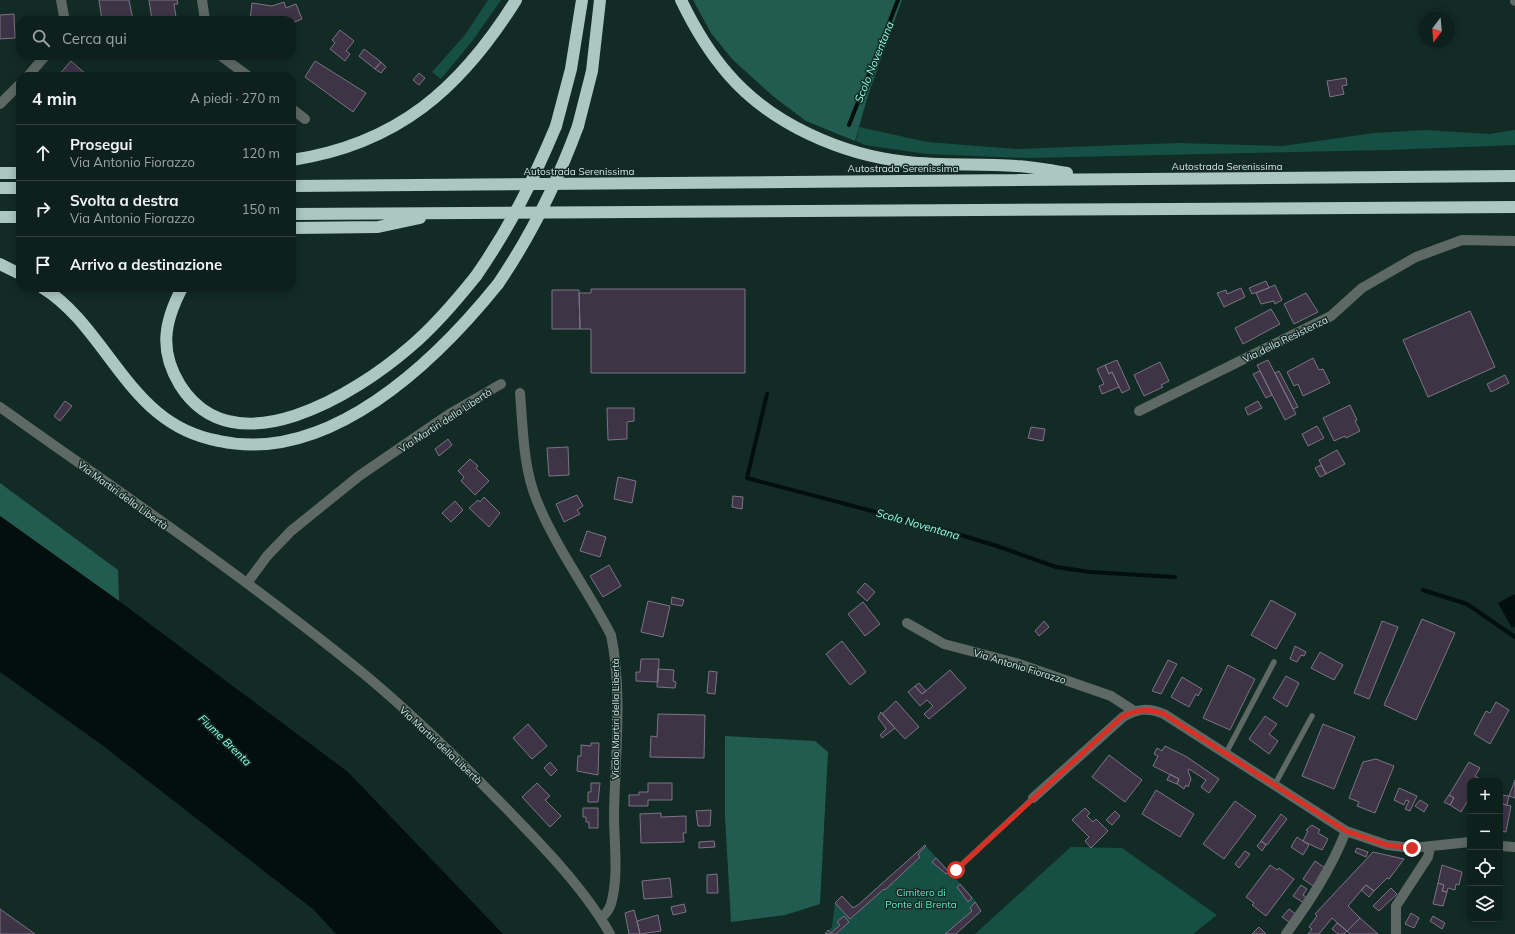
<!DOCTYPE html>
<html lang="it">
<meta charset="utf-8">
<style>
body{margin:0;font-family:Mulish,sans-serif;background:#1c2d29;color:#f1f3f6}
.controls{position:absolute;right:12px;bottom:12px;display:grid;overflow:hidden;border-radius:8px;box-shadow:0 2px 10px #0003}
.controls button{width:36px;height:36px;display:grid;place-items:center;padding:0;border:0;border-bottom:1px solid #2e3e3b;background:#0e201c;color:#f1f3f6;font:20px sans-serif}
.compass{position:absolute;left:1419px;top:12px;width:36px;height:36px;border-radius:50%;background:#0e201c;box-shadow:0 2px 10px #0003;rotate:196deg}
.stop{position:absolute;width:12px;height:12px;margin:-9px;border:3px solid #d93025;border-radius:50%;background:#fff}
.stop.end{background:#d93025;border-color:#fff;box-shadow:0 1px 4px #0008}
.list{margin:0;padding:0;list-style:none}
h2{display:flex;justify-content:space-between;align-items:center;height:52px;margin:0;padding:0 16px;font-size:17px}
h2 small{font-size:13px;font-weight:400;color:#9ba3a3}
.list li{display:grid;grid-template-columns:26px 1fr auto;gap:12px;align-items:center;box-sizing:border-box;height:56px;padding:0 16px;border-top:1px solid #2e3e3b}
.list b{display:block;font-size:15px;white-space:nowrap}
.list p{margin:0;font-size:13px;white-space:nowrap;color:#9ba3a3}
.list em{font-size:13px;font-style:normal;color:#9ba3a3}
.icon{flex:none;width:22px;height:22px;fill:none;stroke:currentColor;stroke-width:2;stroke-linecap:round;stroke-linejoin:round}
.map{position:relative;flex:none;width:1515px;height:934px;overflow:hidden}
.search{position:absolute;background:#0e201c;box-shadow:0 2px 10px #0003;left:16px;top:16px;width:280px;height:44px;display:flex;align-items:center;gap:10px;box-sizing:border-box;padding:0 14px;border-radius:12px;color:#9ba3a3;font-size:15px}
.panel{position:absolute;background:#0e201c;box-shadow:0 2px 10px #0003;left:16px;top:72px;width:280px;height:220px;border-radius:12px}
.map>svg:first-child{display:block}
.green{fill:#165045}
.forest{fill:#225c50}
.water{fill:#030f0c}
.lines{fill:none;stroke-linecap:round;stroke-linejoin:round}
.stream{stroke:#030f0c;stroke-width:4}
.building{fill:#3e3446;stroke:#7d7386}
.service{stroke:#5e6966;stroke-width:5.5}
.minor{stroke:#5e6966;stroke-width:10}
.motorway{stroke:#abc7c0;stroke-width:12}
.motorway-bridge{stroke:#abc7c0;stroke-width:12}
.route{stroke:#d93025;stroke-width:5}
.labels{text-anchor:middle;stroke-width:3;stroke-linejoin:round;paint-order:stroke}
.street-label{font-size:10px;fill:#d5e4e0;stroke:#132b25}
.park-label{font-size:10px;fill:#55efd1;stroke:#132b25}
.water-label{font-size:11px;font-style:italic;fill:#8cfbe2;stroke:#132b25}
</style>
<div class="map">
<svg width="1515" height="934" viewBox="0 0 1515 934">
<rect width="100%" height="100%" fill="#132b25"/>
<!-- green -->
<path class="green" d="M488,0H501L473,40L441,79L432,72L465,35Z
M859,127L927,142L1015,149L1178,143L1283,146L1374,133L1425,130L1489,134L1515,130V145L1388,150L1026,158L927,154L865,145L856,141Z
M925,845L975,900L981,911L956,934H825L832,927L835,903L842,896L853,907L858,905Z
M1071,847L1122,848L1217,915L1193,934H975Z"/>
<!-- forest -->
<path class="forest" d="M693,0H902L868,95L855,141L806,121L774,97L733,60L711,33Z
M0,483L118,570L119,601L0,516Z
M725,736L815,741L828,752L820,904L785,915L731,922L725,816Z"/>
<!-- water -->
<path class="water" d="M0,516L119,601L348,772L503,934H336L314,910L102,745L0,672Z
M1515,594V626L1512,628L1498,603Z"/>
<g class="lines">
<!-- stream -->
<path class="stream" d="M849,125L898,0
M767,394L747,478L944,530L997,546L1056,567L1090,572L1175,577
M1423,590L1467,604L1515,637"/>
</g>
<!-- building -->
<path class="building" d="M99,0H129L133,20H112V18L102,20Z
M149,0H177L178,4H174L176,17L152,20Z
M284,2L286,8L296,4L302,19L292,23V20H250L252,3L272,6Z
M14,14L15,38L0,39V15Z
M340,30L354,41L346,51L350,54L345,61L330,49L335,43L332,40Z
M364,49L381,62L375,69L359,56Z
M71,61L88,76H58Z
M315,61L366,93L353,112L305,77Z
M381,62L386,67L381,73L375,69Z
M419,73L425,78L419,85L413,80Z
M1346,78L1347,85L1342,86L1344,94L1330,97L1327,81Z
M1266,281L1269,288L1252,294L1249,288Z
M1275,285L1282,300L1275,304L1274,301L1261,304L1256,293Z
M1241,288L1245,297L1224,307L1217,293L1226,290L1227,294Z
M591,289H745V373H591V329H580L579,293H591Z
M552,290H579L580,329H552Z
M1306,293L1318,312L1294,324L1284,304Z
M1271,309L1280,324L1243,344L1235,328Z
M1470,311L1495,367L1428,397L1403,340Z
M1313,358L1319,370L1323,369L1330,383L1303,396L1298,384L1294,386L1287,372Z
M1117,360L1130,389L1122,393L1112,372L1109,374L1105,365Z
M1268,360L1296,414L1285,420L1257,365Z
M1160,362L1169,381L1161,385L1163,387L1144,396L1134,375Z
M1105,365L1109,374L1112,372L1119,387L1102,394L1099,386L1104,384L1097,369Z
M1260,371L1272,395L1266,398L1253,374Z
M1279,371L1298,407L1293,409L1275,373Z
M1505,375L1509,383L1491,392L1487,384Z
M65,401L72,406L60,421L54,416Z
M1258,401L1262,408L1248,415L1245,408Z
M1350,405L1357,420L1355,421L1360,431L1346,438L1345,436L1334,441L1323,418Z
M607,408H634V421L627,422V439L608,440Z
M1317,426L1324,438L1308,446L1302,434Z
M1031,427L1045,429L1043,441L1028,438Z
M448,439L452,445L439,456L435,449Z
M568,447L569,475L549,476L547,448Z
M1337,450L1345,464L1326,474L1319,460Z
M470,459L478,466L476,468L489,481L475,495L461,481L464,477L458,471Z
M1321,465L1326,474L1320,477L1315,468Z
M618,477L636,481L632,503L614,499Z
M577,495L583,506L577,510L580,514L564,522L556,504Z
M733,496L743,497L742,509L732,507Z
M484,497L500,513L489,527L469,508L478,500L480,502Z
M455,501L463,510L451,522L442,513Z
M587,531L606,537L600,557L580,551Z
M609,565L621,586L603,597L590,576Z
M865,583L875,592L867,601L857,592Z
M672,597L684,600L682,606L671,604Z
M1271,600L1296,614L1276,649L1251,635Z
M648,601L670,606L663,637L641,632Z
M863,602L880,624L865,636L848,614Z
M1422,619L1455,633L1416,720L1384,705Z
M1044,621L1049,627L1039,636L1035,631Z
M1382,621L1398,627L1369,699L1354,693Z
M842,641L866,672L850,685L826,654Z
M1295,646L1306,652L1304,656L1301,655L1297,662L1290,659Z
M1320,652L1343,665L1334,680L1311,668Z
M641,659H659L658,682L636,681V672H640Z
M1168,660L1177,664L1161,694L1152,691Z
M1228,665L1255,679L1230,730L1203,718Z
M658,669L674,670L673,681L676,682L675,688L657,687Z
M950,670L966,688L929,719L924,714L933,706L927,700L920,706L908,692L915,686L922,694Z
M709,671L717,672L715,694L707,693Z
M1286,676L1299,683L1287,707L1273,698Z
M1182,677L1202,689L1198,696L1196,694L1189,707L1171,697Z
M919,683L926,691L922,694L915,686Z
M896,701L919,727L905,739L882,714Z
M1496,702L1509,710L1490,744L1474,734L1486,711L1490,713Z
M881,712L895,728L882,738L880,735L886,729L885,727L878,718Z
M658,714L705,715L704,758L650,757L651,736L657,737Z
M1265,716L1277,724L1269,734L1278,741L1269,754L1249,739Z
M528,724L547,746L532,759L513,738Z
M1323,724L1355,737L1334,789L1302,776Z
M591,743H599L598,775L577,771L578,756H581V745L591,746Z
M1165,746L1187,757L1219,779L1209,793L1201,787L1206,780L1189,769L1188,771L1191,779L1188,787L1186,785L1184,789L1177,784L1179,779L1153,766L1158,756L1154,754L1157,748L1162,751Z
M1109,755L1142,780L1125,802L1092,777Z
M1376,759L1394,766L1375,813L1357,806L1359,802L1349,798L1363,762Z
M550,762L557,770L551,776L544,768Z
M1469,762L1480,768L1475,776L1480,779L1470,781V797L1461,812L1450,805L1454,798L1449,795Z
M1170,774L1179,779L1177,784L1167,780Z
M1515,780V798L1509,796Z
M537,783L550,796L545,800L561,816L550,827L522,797Z
M591,783H600L598,802H588V792H591Z
M648,783H672V800H648V806H629V795H639V792H648Z
M1399,788L1417,796L1410,811L1405,809L1409,801L1406,800L1404,805L1394,800Z
M1156,790L1194,814L1180,837L1142,814Z
M1449,795L1454,798L1450,805L1444,802Z
M1502,795L1509,796L1507,805L1502,804L1500,815Z
M1420,800L1428,805L1424,812L1415,806Z
M1235,801L1256,816L1224,859L1203,844Z
M1502,804L1511,806L1506,832L1500,831Z
M583,808H598V828H589V822H586V817H583Z
M1085,808L1090,813L1087,816L1093,822L1096,819L1108,831L1091,848L1085,841L1089,837L1072,820Z
M711,810L710,826H698L696,811Z
M1115,811L1120,816L1112,825L1106,820Z
M661,813V817L686,816V833H683L684,842L641,843L640,814Z
M1281,814L1287,819L1267,845L1261,841Z
M1312,825L1320,830L1318,833L1328,839L1322,850L1303,841L1308,831L1306,830Z
M1297,837L1309,845L1303,855L1291,847Z
M714,841L715,847L699,848V842Z
M1261,841L1266,845L1262,851L1257,846Z
M925,845L926,846L918,854L920,857L885,890L884,889L850,919L835,903L842,896L853,908L858,905Z
M1357,848L1368,852L1366,857L1355,852Z
M1245,851L1250,854L1239,868L1235,864Z
M1373,852L1404,859L1389,879L1387,878L1374,891L1366,885L1348,906L1360,918L1347,931L1332,918L1319,934H1308L1312,929L1309,927L1317,916L1315,914Z
M936,858L949,872L946,874L932,862Z
M1315,861L1325,868L1313,886L1303,879Z
M1270,865L1277,870L1279,868L1294,879L1266,916L1252,905L1254,903L1246,897Z
M1442,865L1462,872L1459,885L1456,884L1455,890L1448,888L1447,892L1442,891L1444,885L1438,883Z
M717,874L718,893H707V875Z
M670,878L672,897L644,899L642,881Z
M1438,883L1444,885L1442,891L1447,892L1443,906L1433,904Z
M960,884L972,898L968,902L957,887Z
M1301,885L1307,889L1303,895L1310,900L1307,905L1293,896Z
M1366,885L1374,891L1369,897L1361,890Z
M1391,888L1397,894L1379,911L1373,906Z
M975,902L981,911L956,934H945L972,911L970,908Z
M684,904L686,912L673,915L671,907Z
M0,909L35,934H0Z
M1289,909L1297,915L1290,923L1282,917Z
M634,910L637,921L640,934H629L625,913Z
M1411,913L1419,918L1414,928L1405,924Z
M658,915L661,931L640,934L637,921Z
M844,916L849,922L836,934H825L828,930L831,933L840,925L837,922Z
M1433,916L1445,923L1442,929L1430,921Z
M1360,918L1378,934H1350L1347,931Z
M1337,923L1347,931L1344,934H1338L1332,929Z
M1259,927L1266,934H1252Z"/>
<g class="lines">
<!-- service -->
<path class="service" d="M1225,755L1274,662
M1274,786L1312,716
M956,870L1033,798"/>
<!-- minor -->
<path class="minor" d="M61,0L64,16L62,20
M202,0L205,20
M1515,0V1
M221,56L248,76
M28,76L45,56
M0,104L20,84
M292,109L305,119
M520,393C523,428 523,468 537,501C556,548 588,590 611,635C623,693 615,756 614,815C614,843 619,876 611,904C609,910 606,914 601,918
M0,407C122,494 248,579 364,674C411,713 455,756 498,800C536,839 583,886 610,934
M1139,411L1331,316L1362,288L1416,257L1462,240L1515,241
M247,583L267,556L291,531L359,476L451,413L501,384
M907,623L944,644L1016,663L1111,696L1134,711
M1033,798L1123,717C1137,709 1148,707 1164,714L1346,831L1387,845L1412,848L1470,842
M1500,846L1515,847
M1286,934C1310,901 1331,869 1346,831
M1396,934V906L1428,857L1430,847"/>
<!-- motorway -->
<path class="motorway" d="M681,0C694,27 708,51 728,74C771,124 842,155 907,162C943,166 980,163 1016,166C1033,167 1050,170 1067,173
M556,126L571,69L582,0
M578,126L592,71L600,0
M292,160C398,144 461,88 516,0
M0,173H20
M292,186L1515,176
M0,188H20
M292,214L1515,207
M0,217H20
M292,228L378,227L420,218
M0,264L20,274
M43,288C89,316 115,377 157,412C175,427 197,437 219,441C329,465 435,362 498,284
M182,288C164,322 159,351 180,385C234,471 357,393 410,347C435,326 456,301 476,276"/>
<!-- motorway-bridge -->
<path class="motorway-bridge" d="M476,276C510,227 533,181 556,126
M498,284C532,234 557,183 578,126"/>
</g>
<g class="lines">
<!-- route -->
<path class="route" d="M956,870L1122,717C1137,709 1148,708 1164,714L1346,831L1387,845L1412,848"/>
</g>
<g class="labels">
<!-- street labels -->
<g class="street-label">
<text x="1227" y="170">Autostrada Serenissima</text>
<text x="903" y="172">Autostrada Serenissima</text>
<text x="579" y="175">Autostrada Serenissima</text>
<text transform="translate(1285 339) rotate(-26)" y="4">Via della Resistenza</text>
<text transform="translate(445 420) rotate(-33)" y="4">Via Martiri della Libertà</text>
<text transform="translate(123 495) rotate(36)" y="4">Via Martiri della Libertà</text>
<text transform="translate(1020 666) rotate(17)" y="4">Via Antonio Fiorazzo</text>
<text transform="translate(615 719) rotate(-90)" y="4">Vicolo Martiri della Libertà</text>
<text transform="translate(441 745) rotate(43)" y="4">Via Martiri della Libertà</text>
</g>
<!-- park labels -->
<g class="park-label">
<text x="921" y="896">Cimitero di<tspan x="921" dy="12">Ponte di Brenta</tspan></text>
</g>
<!-- water labels -->
<g class="water-label">
<text transform="translate(874 62) rotate(-68)" y="4">Scolo Noventana</text>
<text transform="translate(918 524) rotate(16)" y="4">Scolo Noventana</text>
<text transform="translate(225 740) rotate(44)" y="4">Fiume Brenta</text>
</g>
</g>
</svg>
<div class="controls">
<button>+</button>
<button>−</button>
<button><svg class="icon" aria-label="locate" viewBox="0 0 24 24"><circle cx="12" cy="12" r="6"/><path d="M12 2v4M12 18v4M2 12h4M18 12h4"/></svg></button>
<button><svg class="icon" aria-label="layers" viewBox="0 0 24 24"><path d="M12 4l9 5-9 5-9-5zM3 14l9 5 9-5"/></svg></button>
</div>
<svg class="compass" viewBox="-18 -18 36 36"><path d="M0-13l5 13h-10z" fill="#e53935"/><path d="M0 13l5-13h-10z" fill="#9ba3a3"/></svg>
<div class="stop" style="left:956px;top:870px"></div>
<div class="stop end" style="left:1412px;top:848px"></div>
<div class="search"><svg class="icon" aria-label="search" viewBox="0 0 24 24"><circle cx="10" cy="10" r="6"/><path d="M15 15l6 6"/></svg>Cerca qui</div>
<section class="panel">
<h2>4 min<small>A piedi · 270 m</small></h2>
<ul class="list">
<li><svg class="icon" aria-label="ahead" viewBox="0 0 24 24"><path d="M12 20V5M6 11l6-6 6 6"/></svg><div><b>Prosegui</b><p>Via Antonio Fiorazzo</p></div><em>120 m</em></li>
<li><svg class="icon" aria-label="right" viewBox="0 0 24 24"><path d="M7 20v-9h11M14 6l5 5-5 5"/></svg><div><b>Svolta a destra</b><p>Via Antonio Fiorazzo</p></div><em>150 m</em></li>
<li><svg class="icon" aria-label="arrive" viewBox="0 0 24 24"><path d="M6 21V4h12l-3 4 3 4H6"/></svg><div><b>Arrivo a destinazione</b></div></li>
</ul>
</section>
</div>
